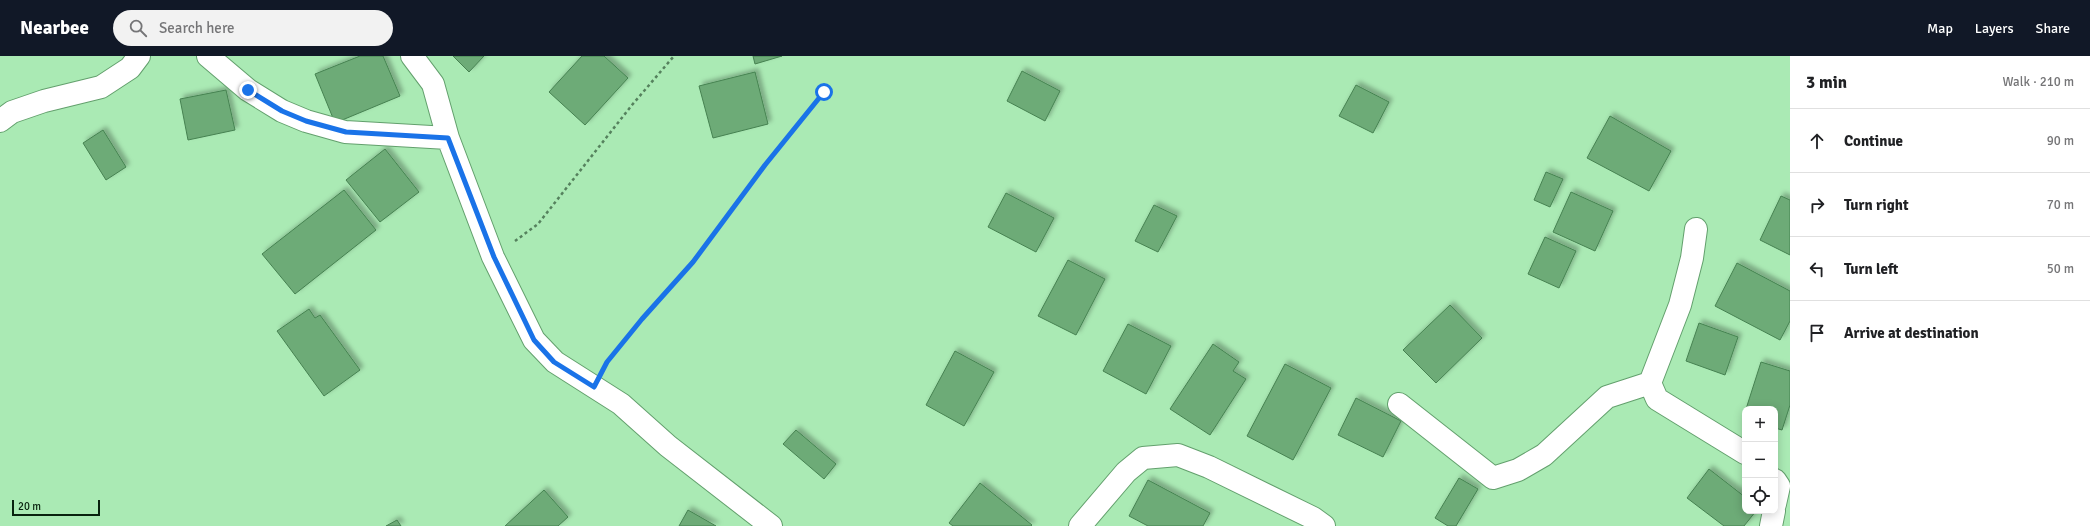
<!DOCTYPE html>
<meta charset="utf-8">
<style>
body{margin:0;font-family:Signika,sans-serif;background:#f2f2f2;color:#202124}
.controls{position:absolute;right:12px;bottom:12px;display:grid;overflow:hidden;border-radius:8px;box-shadow:0 2px 10px #0003}
.controls button{width:36px;height:36px;display:grid;place-items:center;padding:0;border:0;border-bottom:1px solid #e0e0e0;background:#fff;color:#202124;font:20px sans-serif}
.scale{position:absolute;left:12px;bottom:10px;width:88px;box-sizing:border-box;padding-left:4px;border:2px solid #08220e;border-top:0;font-size:11px;line-height:14px;white-space:nowrap;color:#08220e;-webkit-text-stroke:3px #aaeab4;paint-order:stroke}
.stop{position:absolute;width:12px;height:12px;margin:-9px;border:3px solid #1a73e8;border-radius:50%;background:#fff}
.stop.end{background:#1a73e8;border-color:#fff;box-shadow:0 1px 4px #0008}
.list{margin:0;padding:0;list-style:none}
h2{display:flex;justify-content:space-between;align-items:center;height:52px;margin:0;padding:0 16px;font-size:17px}
h2 small{font-size:13px;font-weight:400;color:#757577}
.list li{display:grid;grid-template-columns:26px 1fr auto;gap:12px;align-items:center;box-sizing:border-box;height:64px;padding:0 16px;border-top:1px solid #e0e0e0}
.list b{display:block;font-size:15px;white-space:nowrap}
.list em{font-size:13px;font-style:normal;color:#757577}
.icon{flex:none;width:22px;height:22px;fill:none;stroke:currentColor;stroke-width:2;stroke-linecap:round;stroke-linejoin:round}
.map{position:relative;flex:none;width:1790px;height:470px;overflow:hidden}
header{display:flex;align-items:center;gap:24px;box-sizing:border-box;height:56px;padding:0 20px;background:#111827;color:#fff}
header strong{font-size:19px}
nav{display:flex;gap:22px;margin-inline-start:auto;font-size:14px}
.search{width:280px;height:36px;background:#f2f2f2;display:flex;align-items:center;gap:10px;box-sizing:border-box;padding:0 14px;border-radius:22px;color:#757577;font-size:15px}
main{display:flex}
aside{flex:1;background:#fff}
.map>svg:first-child{display:block}
.building{fill:#6dab77;stroke:#468251;filter:url(#shadow)}
.lines{fill:none;stroke-linecap:round;stroke-linejoin:round}
.minor-casing{stroke:#63a06d;stroke-width:24}
.path{stroke:#55815d;stroke-width:2.5;stroke-dasharray:3 3;stroke-linecap:butt}
.minor{stroke:#fff;stroke-width:22}
.route{stroke:#1a73e8;stroke-width:5}
</style>
<header>
<strong>Nearbee</strong>
<div class="search"><svg class="icon" aria-label="search" viewBox="0 0 24 24"><circle cx="10" cy="10" r="6"/><path d="M15 15l6 6"/></svg>Search here</div>
<nav><a>Map</a><a>Layers</a><a>Share</a></nav>
</header>
<main>
<div class="map">
<svg width="1790" height="470" viewBox="0 0 1790 470">
<defs>
<filter id="shadow"><feDropShadow dx="3.5" dy="-3.5" stdDeviation="2" flood-color="#0004"/></filter>
</defs>
<rect width="100%" height="100%" fill="#aaeab4"/>
<!-- building -->
<path class="building" d="M360,0H383L400,40L335,67L315,18Z
M453,0H484L469,16Z
M582,0H604L628,22L585,69L549,36Z
M753,0H782L755,8Z
M1022,15L1060,35L1045,65L1007,45Z
M755,16L768,68L713,82L699,30Z
M1356,29L1389,46L1373,77L1339,60Z
M226,34L235,74L188,84L180,43Z
M1610,60L1671,95L1649,135L1587,102Z
M103,74L126,111L106,124L83,87Z
M385,93L419,136L380,166L346,124Z
M1546,116L1563,123L1550,151L1534,144Z
M344,134L376,174L295,238L262,198Z
M1571,136L1613,155L1595,195L1553,176Z
M1006,137L1054,162L1036,196L988,171Z
M1781,140L1790,144V199L1760,184Z
M1154,149L1177,160L1158,196L1135,185Z
M1545,181L1576,195L1559,232L1528,218Z
M1068,204L1105,223L1076,279L1038,260Z
M1737,207L1790,235V265L1780,284L1715,250Z
M1450,249L1482,282L1436,327L1403,294Z
M309,253L315,262L320,259L360,314L324,340L277,275Z
M1699,267L1738,281L1725,319L1686,305Z
M1128,268L1171,290L1146,338L1103,315Z
M1213,288L1239,306L1233,315L1246,323L1210,379L1170,353Z
M955,295L994,316L964,370L926,349Z
M1761,306L1790,315V349L1782,374L1775,372V353H1746Z
M1285,308L1331,332L1293,404L1247,380Z
M1356,342L1401,365L1383,401L1338,379Z
M796,374L836,408L824,423L783,388Z
M1709,413L1745,441V455H1756L1744,470H1724L1687,442Z
M1459,422L1478,433L1456,470H1448L1435,462Z
M1148,424L1210,457L1203,470H1148L1129,460Z
M980,427L1032,469L1031,470H953L949,467Z
M544,434L568,461L558,470H505Z
M688,454L716,470H679Z
M397,464L401,470H386Z"/>
<g class="lines">
<!-- minor casing -->
<g class="minor-casing">
<path id="minor" d="M208,0L248,34L282,55L306,65L345,76L448,82
M412,0L433,28L448,82L493,201L534,284L555,306L621,348L668,390L771,470
M0,65L12,56L44,45L101,31L130,12L139,0
M1696,173L1692,202L1680,249L1650,327L1657,343L1745,397
M1399,348L1493,422L1518,414L1544,399L1607,341L1650,327
M1775,424L1779,430L1775,448
M1080,470L1126,416L1143,402L1178,399L1209,411L1313,462L1324,470
M1771,470L1774,455"/>
</g>
<!-- path -->
<path class="path" d="M515,185L538,168L632,49L674,0
M606,308L642,263L693,205L765,109L824,36"/>
<!-- minor -->
<use href="#minor" class="minor"/>
</g>
<g class="lines">
<!-- route -->
<path class="route" d="M248,34L282,55L306,65L346,76L448,82L494,201L534,284L554,306L594,331L607,306L642,263L693,206L765,109L824,36"/>
</g>
</svg>
<div class="controls">
<button>+</button>
<button>−</button>
<button><svg class="icon" aria-label="locate" viewBox="0 0 24 24"><circle cx="12" cy="12" r="6"/><path d="M12 2v4M12 18v4M2 12h4M18 12h4"/></svg></button>
</div>
<div class="scale">20 m</div>
<div class="stop" style="left:824px;top:36px"></div>
<div class="stop end" style="left:248px;top:34px"></div>
</div>
<aside>
<h2>3 min<small>Walk · 210 m</small></h2>
<ul class="list">
<li><svg class="icon" aria-label="ahead" viewBox="0 0 24 24"><path d="M12 20V5M6 11l6-6 6 6"/></svg><div><b>Continue</b></div><em>90 m</em></li>
<li><svg class="icon" aria-label="right" viewBox="0 0 24 24"><path d="M7 20v-9h11M14 6l5 5-5 5"/></svg><div><b>Turn right</b></div><em>70 m</em></li>
<li><svg class="icon" aria-label="left" viewBox="0 0 24 24"><path d="M17 20v-9H6M10 6l-5 5 5 5"/></svg><div><b>Turn left</b></div><em>50 m</em></li>
<li><svg class="icon" aria-label="arrive" viewBox="0 0 24 24"><path d="M6 21V4h12l-3 4 3 4H6"/></svg><div><b>Arrive at destination</b></div></li>
</ul>
</aside>
</main>
